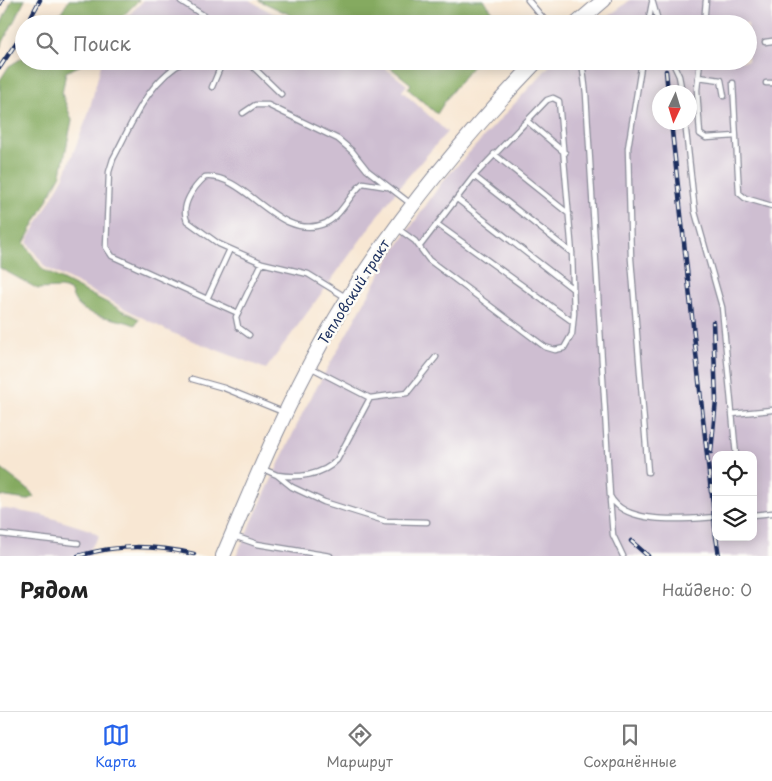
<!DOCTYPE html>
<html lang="ru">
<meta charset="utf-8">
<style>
body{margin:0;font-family:"Playpen Sans",sans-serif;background:#f2f2f2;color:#222}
.controls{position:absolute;right:15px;bottom:15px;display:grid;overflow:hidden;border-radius:10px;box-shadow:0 2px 12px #0003}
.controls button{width:45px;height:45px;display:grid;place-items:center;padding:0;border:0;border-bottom:1px solid #e0e0e0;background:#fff;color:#222;font:25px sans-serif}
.compass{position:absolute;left:652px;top:85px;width:45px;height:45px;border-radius:50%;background:#fff;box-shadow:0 2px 12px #0003;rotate:184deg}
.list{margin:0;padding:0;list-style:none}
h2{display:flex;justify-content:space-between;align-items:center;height:65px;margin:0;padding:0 20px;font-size:21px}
h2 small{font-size:16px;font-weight:400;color:#767676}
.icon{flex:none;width:28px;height:28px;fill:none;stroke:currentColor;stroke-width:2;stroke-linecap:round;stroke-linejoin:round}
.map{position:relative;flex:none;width:772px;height:556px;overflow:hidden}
.search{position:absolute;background:#fff;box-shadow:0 2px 12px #0003;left:15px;right:15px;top:15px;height:55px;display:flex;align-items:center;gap:12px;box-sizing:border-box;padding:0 18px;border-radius:28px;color:#767676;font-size:19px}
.sheet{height:155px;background:#fff}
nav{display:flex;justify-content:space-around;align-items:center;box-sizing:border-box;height:70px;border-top:1px solid #e0e0e0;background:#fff;font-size:14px;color:#767676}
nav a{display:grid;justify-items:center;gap:2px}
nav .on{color:#2563eb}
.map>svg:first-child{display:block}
.industrial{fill:#cebed1;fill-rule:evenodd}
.forest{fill:#85aa60;stroke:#506c5f}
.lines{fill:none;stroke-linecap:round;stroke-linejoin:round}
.lane-casing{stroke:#8a8b98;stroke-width:7}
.primary-casing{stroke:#8a8b98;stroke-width:16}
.lane{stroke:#fff;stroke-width:4.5}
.primary{stroke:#fff;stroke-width:14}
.rail-casing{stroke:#1b2f5e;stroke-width:4.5}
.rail{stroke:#fdfcf7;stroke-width:2.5;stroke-dasharray:8;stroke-linecap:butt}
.labels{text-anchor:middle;stroke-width:5;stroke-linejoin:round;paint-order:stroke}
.street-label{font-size:14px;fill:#1b2f5e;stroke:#fdfcf7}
</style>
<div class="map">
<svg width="772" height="556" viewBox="0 0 772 556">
<rect width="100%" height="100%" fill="#fdfcf7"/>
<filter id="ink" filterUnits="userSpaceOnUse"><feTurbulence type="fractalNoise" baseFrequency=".02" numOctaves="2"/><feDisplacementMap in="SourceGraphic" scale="10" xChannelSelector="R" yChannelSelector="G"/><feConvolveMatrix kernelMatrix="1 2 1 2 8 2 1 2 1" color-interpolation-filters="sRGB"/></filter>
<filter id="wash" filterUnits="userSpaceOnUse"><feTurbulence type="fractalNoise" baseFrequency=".0096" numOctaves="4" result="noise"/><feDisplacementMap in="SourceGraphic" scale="20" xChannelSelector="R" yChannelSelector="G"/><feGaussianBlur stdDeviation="1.12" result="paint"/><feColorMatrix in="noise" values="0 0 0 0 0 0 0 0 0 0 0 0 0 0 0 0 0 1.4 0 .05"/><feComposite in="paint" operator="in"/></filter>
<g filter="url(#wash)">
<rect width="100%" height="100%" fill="#f8e7d3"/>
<!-- industrial -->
<path class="industrial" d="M144,0H249L272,13L299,24H120Z
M630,0H772V556H236L303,412L388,260L442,182L554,61H748V24H599ZM660,92H690V122H660ZM716,455H753V537H716Z
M102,61H376L407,85L402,91L447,132L400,186L266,369L170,332L45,267L27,242L64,176L88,115Z
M0,508L42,515L90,530L99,536L89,550L90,556H0Z"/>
<!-- forest -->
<path class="forest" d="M12,0H25L0,48V26Z
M69,0H139L115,24H53Z
M258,0H483L491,9L493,24H310Z
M24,57V61H85L83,64L66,72L62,94L72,120L61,174L24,243L43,270L139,319L135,325C117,317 92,319 78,305C74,301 72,294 70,290L60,288L38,289L0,268V80L9,66Z
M382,61H477L449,95L437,114L408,89L411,84Z
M0,468L30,491L34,497L27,500L0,496Z"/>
</g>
<g filter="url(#ink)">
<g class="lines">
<!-- lane casing -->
<g class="lane-casing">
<path id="lane" d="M528,0L548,24
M652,0L659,24
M181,1L217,24
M648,24L652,3
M704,24L706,0
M765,42L772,41
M186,61C148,79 132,124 113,159L109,172L106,247L112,256L238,313
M247,61L281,94
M582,61L586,94L610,496C625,526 687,519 716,517
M642,61L628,148L631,259L648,472
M672,61L679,76L682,92
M700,61L697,90L700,134L706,138L736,136
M698,77L721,80L724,96
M733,83L739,193L745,198L772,206
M766,83H772
M212,87L220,68V61
M243,113L255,105H268L338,139L352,151L367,170L411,204
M527,121L565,153
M685,122L695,212L722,307L736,455
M494,154L569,214
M474,176L572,253
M457,199L573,289
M437,224L573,322
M397,228L415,241L429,260L545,347L555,350L564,348L572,334L574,313L572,253L559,101L553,98L547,100L474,176L420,246
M347,298L308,274L262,263L219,244L187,221C180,205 194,187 205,177C247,173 279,244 326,223C342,215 350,194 363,183L387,187
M207,299L230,249
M249,335L238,327L236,317L262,263
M192,379L224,388L283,412
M370,398L407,393L436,357
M732,414L772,410
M263,469L277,475L292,487L324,502L385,521L427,522
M277,475C297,478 322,476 337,460L370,398L310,367
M610,500L613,535L623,556
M753,515L772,513
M0,534L78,543
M234,536L257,544L330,556"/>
</g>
<!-- primary casing -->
<g class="primary-casing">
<path id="primary" d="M576,24L604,0
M223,556C254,483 284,409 323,340C381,237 455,146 537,61"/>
</g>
<!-- lane -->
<use href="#lane" class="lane"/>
<!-- primary -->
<use href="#primary" class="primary"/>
<!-- rail casing -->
<g class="rail-casing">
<path id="rail" d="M0,4L2,0
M27,24L40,0
M0,67L24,31
M666,71L668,92
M671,122L711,492
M711,452L716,400L713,322
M711,485L716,537
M716,537L719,556
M631,541L648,556
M78,556C118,544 154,545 194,554"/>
</g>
<!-- rail -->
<use href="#rail" class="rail"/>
</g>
</g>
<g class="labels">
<!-- street labels -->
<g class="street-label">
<text transform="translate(354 292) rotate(-58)" y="5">Тепловский тракт</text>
</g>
</g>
</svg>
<div class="controls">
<button><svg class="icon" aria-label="locate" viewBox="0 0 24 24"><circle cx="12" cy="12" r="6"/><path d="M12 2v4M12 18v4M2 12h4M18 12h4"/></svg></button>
<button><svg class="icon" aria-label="layers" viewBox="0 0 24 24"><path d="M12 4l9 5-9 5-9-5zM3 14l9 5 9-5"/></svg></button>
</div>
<svg class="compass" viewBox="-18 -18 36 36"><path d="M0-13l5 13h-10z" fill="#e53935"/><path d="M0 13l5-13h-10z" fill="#767676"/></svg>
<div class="search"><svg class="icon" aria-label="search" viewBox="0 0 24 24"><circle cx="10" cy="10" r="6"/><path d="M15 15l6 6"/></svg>Поиск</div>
</div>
<section class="sheet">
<h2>Рядом<small>Найдено: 0</small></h2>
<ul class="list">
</ul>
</section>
<nav>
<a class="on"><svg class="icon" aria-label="map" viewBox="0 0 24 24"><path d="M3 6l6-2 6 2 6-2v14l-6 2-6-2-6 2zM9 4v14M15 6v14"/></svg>Карта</a>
<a><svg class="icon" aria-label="directions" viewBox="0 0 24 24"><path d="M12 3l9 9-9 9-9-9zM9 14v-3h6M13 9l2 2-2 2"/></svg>Маршрут</a>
<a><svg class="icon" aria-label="saved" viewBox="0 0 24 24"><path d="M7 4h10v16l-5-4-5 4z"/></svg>Сохранённые</a>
</nav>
